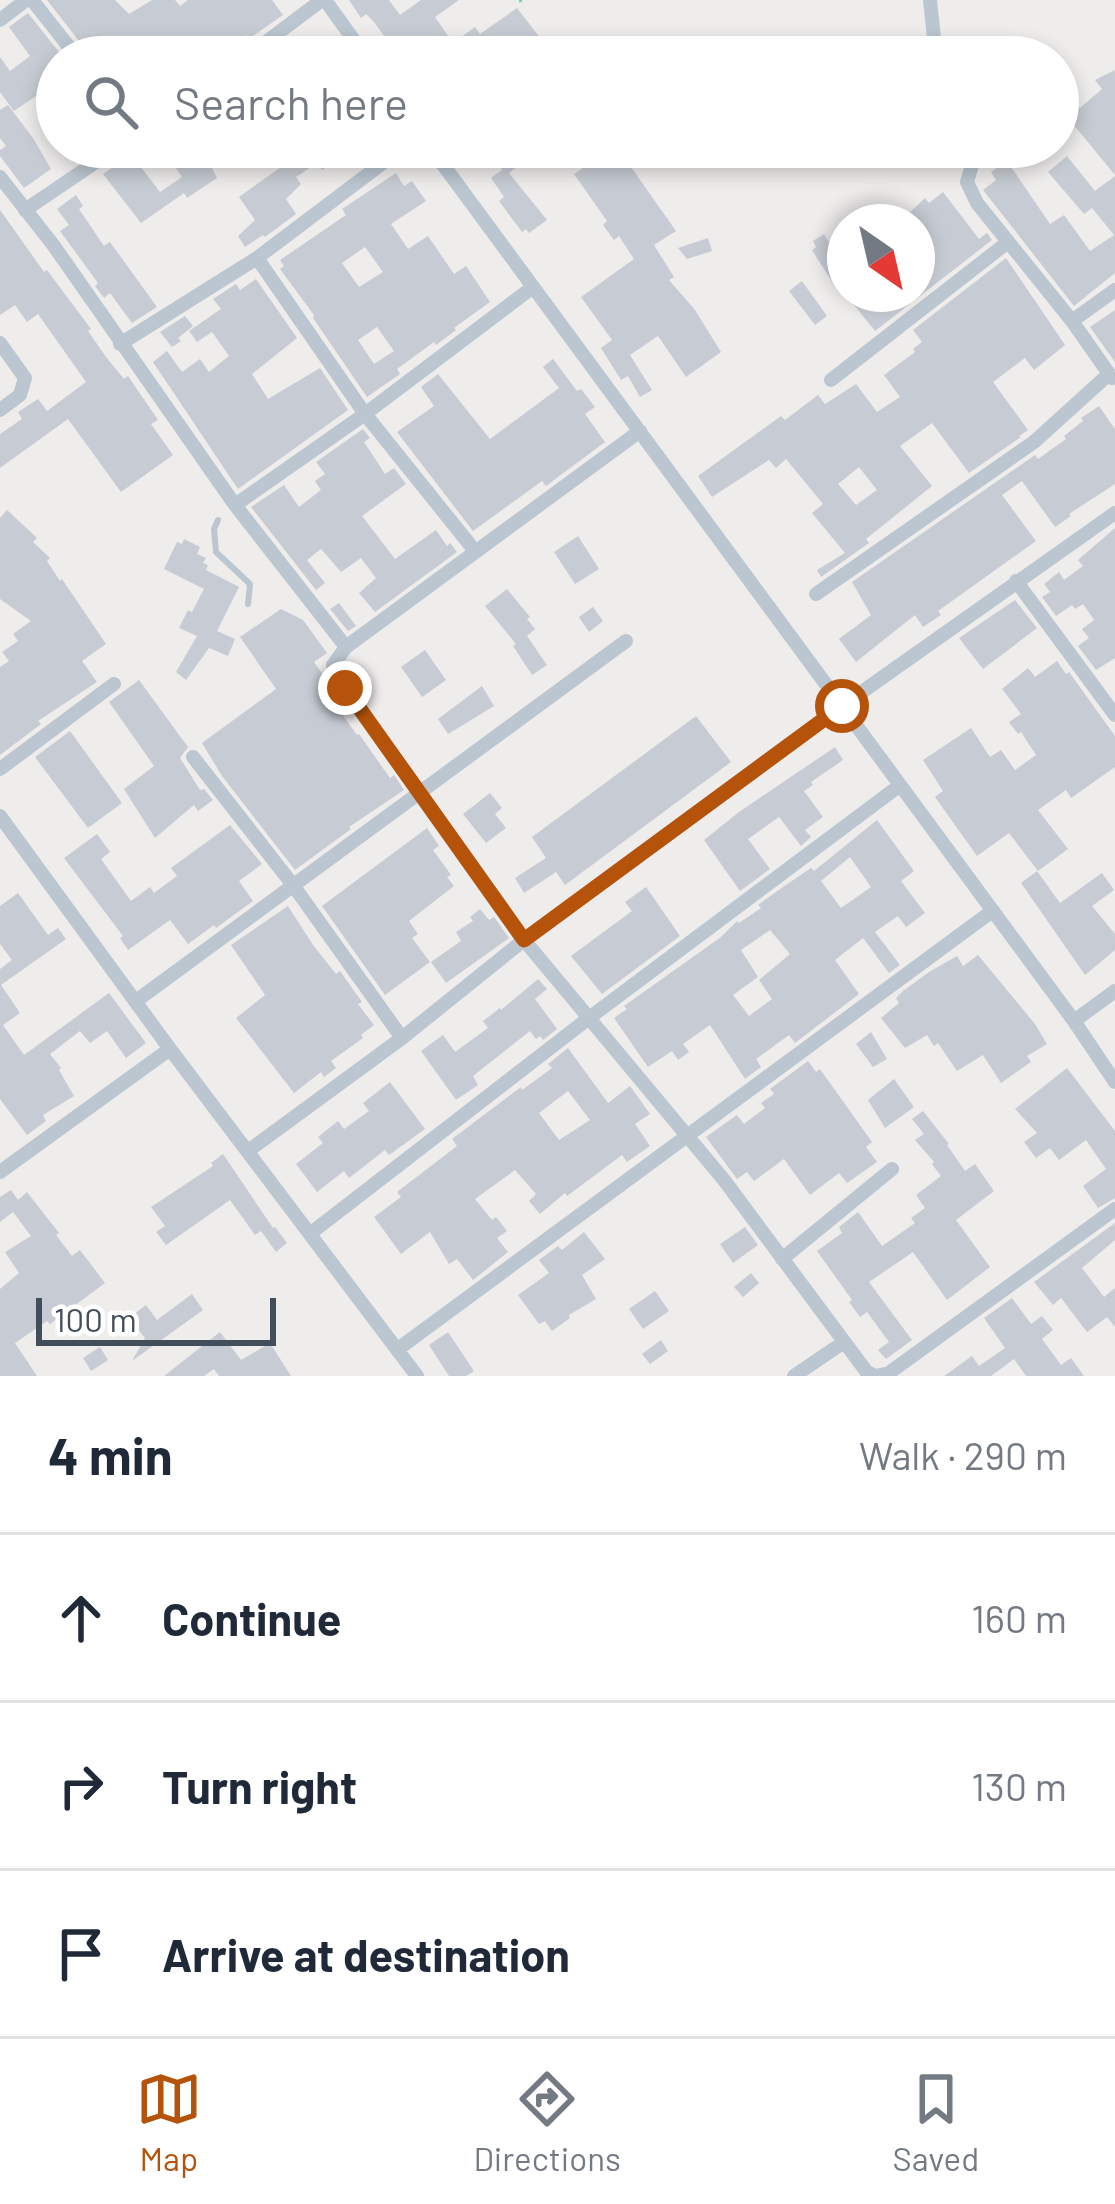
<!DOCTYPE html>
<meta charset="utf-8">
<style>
body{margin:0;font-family:Barlow,sans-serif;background:#f2f2f3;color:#1f2937}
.compass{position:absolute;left:827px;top:204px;width:108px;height:108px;border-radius:50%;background:#fff;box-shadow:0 6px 18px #0003;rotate:146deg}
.scale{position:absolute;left:36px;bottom:30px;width:240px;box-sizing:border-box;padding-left:12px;border:6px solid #434e5b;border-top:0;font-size:33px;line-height:42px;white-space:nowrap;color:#434e5b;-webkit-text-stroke:9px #fff;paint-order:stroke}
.stop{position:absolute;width:36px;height:36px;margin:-27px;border:9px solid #b45309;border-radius:50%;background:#fff}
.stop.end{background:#b45309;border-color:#fff;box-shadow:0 3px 12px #0008}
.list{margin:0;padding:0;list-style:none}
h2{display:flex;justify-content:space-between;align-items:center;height:156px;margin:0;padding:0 48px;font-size:51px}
h2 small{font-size:39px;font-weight:400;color:#747a83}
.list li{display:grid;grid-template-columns:78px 1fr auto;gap:36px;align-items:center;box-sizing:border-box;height:168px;padding:0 48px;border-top:3px solid #e0e1e3}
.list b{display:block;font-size:45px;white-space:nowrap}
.list em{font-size:39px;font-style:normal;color:#747a83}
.icon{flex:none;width:66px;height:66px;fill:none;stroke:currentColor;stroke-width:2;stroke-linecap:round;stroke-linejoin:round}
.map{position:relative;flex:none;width:1115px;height:1376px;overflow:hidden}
.search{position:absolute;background:#fff;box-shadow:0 6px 18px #0003;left:36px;right:36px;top:36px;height:132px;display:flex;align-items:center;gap:30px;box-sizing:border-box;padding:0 42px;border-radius:66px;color:#747a83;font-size:45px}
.sheet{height:660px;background:#fff}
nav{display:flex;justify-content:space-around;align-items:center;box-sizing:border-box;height:168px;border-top:3px solid #e0e1e3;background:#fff;font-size:33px;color:#747a83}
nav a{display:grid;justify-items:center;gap:6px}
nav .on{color:#b45309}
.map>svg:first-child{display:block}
.building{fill:#c7cbd3;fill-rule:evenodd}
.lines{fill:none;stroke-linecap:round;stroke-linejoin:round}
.path{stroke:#6bd2a5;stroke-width:3;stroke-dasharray:9 6;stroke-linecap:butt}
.lane{stroke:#bbc6d0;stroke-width:6}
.street{stroke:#bbc6d0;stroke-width:14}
.route{stroke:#b45309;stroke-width:15}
</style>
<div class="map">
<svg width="1115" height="1376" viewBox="0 0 1115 1376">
<rect width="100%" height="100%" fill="#efecec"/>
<!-- building -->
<path class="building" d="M47,0H115L129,14L152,0H175L180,6L188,0H272L283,15L250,38L248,35L219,57H88L86,50Z
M349,0H389L400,15L421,0H459L435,17L453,43L475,27L480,34L517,8L555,57H399L374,22L366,14L361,18Z
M28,13L63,57H57V102L48,88L14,111L0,92V57L10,71L30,56L9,27Z
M1115,70V175L1068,118L1070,116L1061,102L1072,95L1080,108L1102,89L1095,80Z
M8,105L33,138L51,169L24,188L0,156V150L6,146L0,138V110Z
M161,147H223L207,158L217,178L187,198L184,193L141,223L103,174L131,154L160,192L182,177Z
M309,147H353L322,170L317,163L296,177L301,184L286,199L296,214L265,237L263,235L245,247L238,236L255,220L239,197Z
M486,147H526L532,155L509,173L547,220L529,233L526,229L522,232L499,201L504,197L491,178L502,170Z
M612,147H617L676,231L654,245L674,277L669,280L695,310L721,352L686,377L658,336L630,355L652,390L640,397L628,376L621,380L601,348L612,340L581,297L634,259L619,236L614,240L603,225L607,221L574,174L586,166L581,159L594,149L600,156Z
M1067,156L1095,191L1115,176V273L1074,306L983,190L996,180L991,172L1007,161L1050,224L1064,215L1090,251L1114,235L1092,208L1084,214L1048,172Z
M396,173L404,186L412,181L426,201L391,224L408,249L428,236L454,274L466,266L490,302L454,328L456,330L436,345L434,342L397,369L400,374L367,397L313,318L314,315L280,269L284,266L280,260L346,215L342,209ZM365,247L383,272L359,287L342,263ZM377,327L394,351L374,364L358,340Z
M943,192L979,239L987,233L992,240L875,331L845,294H917V222H900L925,198L929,203Z
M76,195L83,206L79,209L104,246L110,242L157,307L132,323L110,293L104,298L95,286L98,283L60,231L69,225L57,209Z
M0,210L44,272L47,270L91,329L88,331L106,357L124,379L128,376L158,420L151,424L173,455L121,492L68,419L0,468V434L22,419L18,412L38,399L47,411L86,382L38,314L27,322L15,305L0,315Z
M824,234L845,268V281L836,288L812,250L816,247L813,241Z
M708,238L712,251L687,259L678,248Z
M1006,258L1065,345L1034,370L1025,358L993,382L1028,430L1019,436L1021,437L969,473L932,423L900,446L932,486L866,539L869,543L821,577L817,570L845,553L812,513L823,504L786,459L776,468L769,460L712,497L698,476L781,416L785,420L818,395L825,404L856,384L877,412L900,397L884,375L915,352L913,349L922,342L913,330ZM859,467L877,490L856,505L838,484Z
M256,279L297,338L252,374L268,399L320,368L348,410L238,489L153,362L167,351L182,372L200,359L209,372L229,356L212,332L197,342L189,331L221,309L213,299L236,284L240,290Z
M802,281L827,316L815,325L789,291Z
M1115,310V362L1090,327Z
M185,316L193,326L178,338L181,341L172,347L160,332Z
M553,359L577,391L581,389L595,407L585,414L605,442L546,486L542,481L473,531L397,432L434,406L421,387L438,374L490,439L559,388L543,367Z
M1099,406L1115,429V484L1069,514L1071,516L1055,527L1022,481L1002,495L1036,541L938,611L941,615L923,627L915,615L856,662L839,639L871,615L852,582L1035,455L1038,459L1066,439L1064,436L1083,421L1081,418Z
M363,429L370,438L364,442L385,474L394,468L406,484L362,516L395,559L436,530L447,546L450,543L457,552L375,612L359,593L376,578L361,558L341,572L321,549L307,560L325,583L316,590L251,507L284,485L299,507L321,490L315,481L325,474L316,462Z
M7,510L37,538L33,542L50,558L47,561L60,581L62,579L106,644L82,661L97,682L38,721L41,724L0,755V667L9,661L2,652L18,641L13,634L31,621L0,599V518Z
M1115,528V658L1096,670L1078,646L1089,638L1082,629L1094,620L1083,604L1075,609L1072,605L1056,616L1042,597L1050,592L1044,584L1059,572L1064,580L1083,566L1078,560Z
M578,536L599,569L575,584L554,552Z
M184,539L200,547L197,554L206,558L203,563L208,565L206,570L239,587L217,631L235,639L228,656L209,648L186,680L176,672L197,636L179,628L188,610L192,612L204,589L164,569L177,542L182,544Z
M507,589L530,617L527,619L535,629L527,636L547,665L532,675L513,646L516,644L485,606Z
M1015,600L1037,628L983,669L959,638Z
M339,603L356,626L348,631L330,609Z
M593,607L603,621L589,632L579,617Z
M281,609L303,620L327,653L314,662L340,699L334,703L357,735L359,734L390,778L394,775L404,790L349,827L351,829L295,870L222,776L202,743L276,689L240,637Z
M425,650L446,680L422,697L401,667Z
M1057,661L1066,674L1069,672L1115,736V767L1071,798L1066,790L1038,810L1068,849L1038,871L1009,833L977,856L935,797L943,791L923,760L971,728L990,757L1001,750L1015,770L1036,755L1021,732L1018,734L1009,722L1021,714L1002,689L1028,668L1035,677Z
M139,680L188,747L180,758L200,790L204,789L213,800L198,811L194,805L155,838L124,789L154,766L109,702Z
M482,686L494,706L448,734L438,719Z
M696,716L731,762L565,885L556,872L524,893L515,878L546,858L532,837Z
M70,731L122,803L88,828L35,757Z
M835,747L843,760L811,782L813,785L804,791L823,817L805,830L811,837L801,846L779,817L748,839L770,869L740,891L704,840L739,812Z
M490,793L502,808L495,814L506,828L486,843L463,814Z
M877,820L914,871L901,881L925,913L906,927L898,916L875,932L900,965L889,973L863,938L835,960L859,994L795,1043L789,1035L756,1059L761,1067L745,1079L710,1025L683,1044L689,1052L678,1060L672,1051L648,1067L614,1018L627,1009L624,1006L721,937L737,921L739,923L761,908L758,905L783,887L811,868L814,871ZM850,857L871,887L841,908L821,881ZM770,930L790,954L759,980L772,999L749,1016L733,995L758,977L741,950Z
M230,825L262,864L239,881L253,901L216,928L214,925L188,944L170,920L128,950L120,938L123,936L64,858L97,834L110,852L101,859L131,901L150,887L154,893L177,876L171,868Z
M427,828L439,846L433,850L451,875L447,877L454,886L409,921L418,934L412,938L430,962L385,995L322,906Z
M1037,871L1060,903L1102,873L1114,890L1092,906L1115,934V950L1085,975L1021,883Z
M646,887L680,936L602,994L571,956L632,911L625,902Z
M18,893L48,935L58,928L66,939L1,985L20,1013L3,1025L24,1055L109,993L146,1043L126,1058L107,1031L90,1043L80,1031L50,1054L61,1068L59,1070L74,1096L43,1115L46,1121L27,1135L0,1099V969L12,960L0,944V906Z
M288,906L313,945L336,974L340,971L362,1002L358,1004L374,1025L361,1035L363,1038L331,1061L336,1068L324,1077L321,1072L294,1093L236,1018L265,995L231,945Z
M480,909L489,920L494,917L509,938L446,983L431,962L461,941L456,932L473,921L470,917Z
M978,955L1035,1024L1047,1044L1027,1056L1031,1062L1001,1083L983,1055L957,1071L938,1043L934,1046L927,1035L905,1048L881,1018L899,1003L896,998L903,991L929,972L957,956L963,966Z
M538,979L547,989L535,999L557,1029L543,1040L540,1036L536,1039L530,1031L473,1076L478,1085L456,1100L421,1051L443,1035L455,1052L488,1028L483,1021L500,1008L501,1010Z
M871,1032L887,1059L873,1067L856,1044Z
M568,1048L608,1103L630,1086L650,1114L635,1124L650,1146L627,1162L622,1155L567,1196L565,1193L540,1214L529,1201L536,1194L515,1170L475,1199L492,1220L496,1217L507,1231L497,1238L508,1252L473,1280L457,1259L449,1264L430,1232L401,1254L374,1217L401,1197L397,1192L457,1146L452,1139L521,1087L522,1090L552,1068L548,1064ZM568,1091L590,1120L559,1140L539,1113Z
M808,1061L816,1072L820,1069L872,1142L866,1147L877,1162L847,1183L839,1173L810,1195L784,1159L754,1181L747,1172L737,1179L706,1137L737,1115L744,1124L765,1108L761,1103L774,1094L770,1089Z
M1067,1068L1115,1131V1198L1098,1208L1083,1186L1106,1169L1086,1140L1059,1160L1050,1148L1036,1158L1024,1142L1037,1133L1015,1109Z
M894,1079L914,1107L885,1128L868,1100Z
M390,1082L425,1129L389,1155L385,1150L349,1178L344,1171L317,1192L296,1164L323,1143L318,1137L338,1121L344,1129L369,1111L363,1103Z
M923,1111L949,1144L947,1145L965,1171L975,1164L994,1191L956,1220L990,1267L947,1300L913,1252L869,1282L912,1340L886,1359L878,1350L889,1342L867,1312L860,1317L849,1302L852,1300L817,1251L842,1233L839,1227L858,1212L882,1246L915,1223L911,1218L925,1208L916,1195L941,1176L932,1164L934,1162L915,1140L924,1134L912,1119Z
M223,1154L273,1228L275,1227L287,1243L276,1252L261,1231L255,1235L230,1200L166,1245L156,1232L165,1226L151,1207L213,1166L211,1163Z
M11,1190L18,1200L27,1192L59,1233L56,1235L72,1256L80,1250L105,1283L50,1324L47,1321L15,1343L37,1376H0V1289L19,1273L5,1252L31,1236L13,1212L0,1222V1197Z
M1115,1223V1240L1082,1268L1104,1297L1115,1288V1327L1107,1317L1087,1332L1061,1298L1053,1305L1034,1282Z
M745,1227L758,1245L733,1263L720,1244Z
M584,1232L605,1259L582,1275L596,1299L569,1315L570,1318L552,1331L545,1321L539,1324L518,1295L549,1273L539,1260L558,1246L562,1250Z
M751,1273L759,1283L743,1297L734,1287Z
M655,1291L669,1311L643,1329L629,1309Z
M192,1294L203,1310L132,1361L145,1338L129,1318L146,1305L157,1320Z
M1012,1298L1031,1324L1042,1316L1053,1330L1042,1339L1061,1365L1071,1358L1084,1376H1026L1014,1359L991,1376H944L972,1356L979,1366L1005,1348L984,1318Z
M220,1332L241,1360L270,1343L291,1376H219L214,1369L204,1376H164Z
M448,1332L474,1371L466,1376H449L429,1345Z
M661,1340L668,1351L650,1364L642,1354Z
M100,1347L108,1360L91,1371L83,1358Z"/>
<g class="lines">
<!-- path -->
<path class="path" d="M520,0L521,2"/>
<!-- lane -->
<path class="lane" d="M218,520L214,529L216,552L250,584L248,604"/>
<!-- street -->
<path class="street" d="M32,0L77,57
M325,0L366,57
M930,0L936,57
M0,20L26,0
M246,57L322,0
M430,147L1074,1021L1115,1082
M970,147L972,165L967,182L977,203L1072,321L1112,378
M0,177L54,246L235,505L346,647L333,665L337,676L524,940L589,1018L899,786
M25,210L118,147
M257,258L365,414L475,551
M1072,321L1115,290
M0,343L25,378L20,395L0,410
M120,344L257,258L404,147
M831,380L1008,242
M235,505L365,414L533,287
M1016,581L1115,715
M816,594L1034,442L1109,374
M346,647L640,431
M193,757L293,885L402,1038
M0,769L114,684
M0,816L170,1049L417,1376
M136,1001L626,641
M1074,1021L1115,991
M248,1151L402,1038L524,940L842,706L1115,513
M0,1172L170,1049
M311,1233L589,1018L724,1180L866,1371L875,1376
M782,1259L892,1169
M398,1349L991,912
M794,1376L844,1342
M876,1376L889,1373L1115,1209"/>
</g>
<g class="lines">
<!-- route -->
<path class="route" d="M345,688L524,940L842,706"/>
</g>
</svg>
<svg class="compass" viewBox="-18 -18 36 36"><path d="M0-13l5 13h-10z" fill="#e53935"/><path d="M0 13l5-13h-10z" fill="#747a83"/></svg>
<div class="scale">100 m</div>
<div class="stop" style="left:842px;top:706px"></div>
<div class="stop end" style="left:345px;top:688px"></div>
<div class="search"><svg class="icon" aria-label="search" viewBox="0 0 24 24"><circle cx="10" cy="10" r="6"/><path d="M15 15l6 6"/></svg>Search here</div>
</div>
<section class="sheet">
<h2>4 min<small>Walk · 290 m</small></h2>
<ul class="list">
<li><svg class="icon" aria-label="ahead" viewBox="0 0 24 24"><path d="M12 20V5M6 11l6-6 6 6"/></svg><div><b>Continue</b></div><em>160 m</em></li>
<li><svg class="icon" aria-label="right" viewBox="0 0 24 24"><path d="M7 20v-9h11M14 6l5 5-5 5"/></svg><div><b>Turn right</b></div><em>130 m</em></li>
<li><svg class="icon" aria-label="arrive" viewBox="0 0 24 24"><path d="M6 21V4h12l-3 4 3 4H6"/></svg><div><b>Arrive at destination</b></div></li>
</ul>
</section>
<nav>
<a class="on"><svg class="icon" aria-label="map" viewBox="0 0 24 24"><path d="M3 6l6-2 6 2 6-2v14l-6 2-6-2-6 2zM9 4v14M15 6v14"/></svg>Map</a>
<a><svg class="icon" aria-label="directions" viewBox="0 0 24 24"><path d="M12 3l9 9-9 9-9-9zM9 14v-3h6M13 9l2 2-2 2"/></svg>Directions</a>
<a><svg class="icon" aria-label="saved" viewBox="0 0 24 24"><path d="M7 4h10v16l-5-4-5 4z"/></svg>Saved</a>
</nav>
